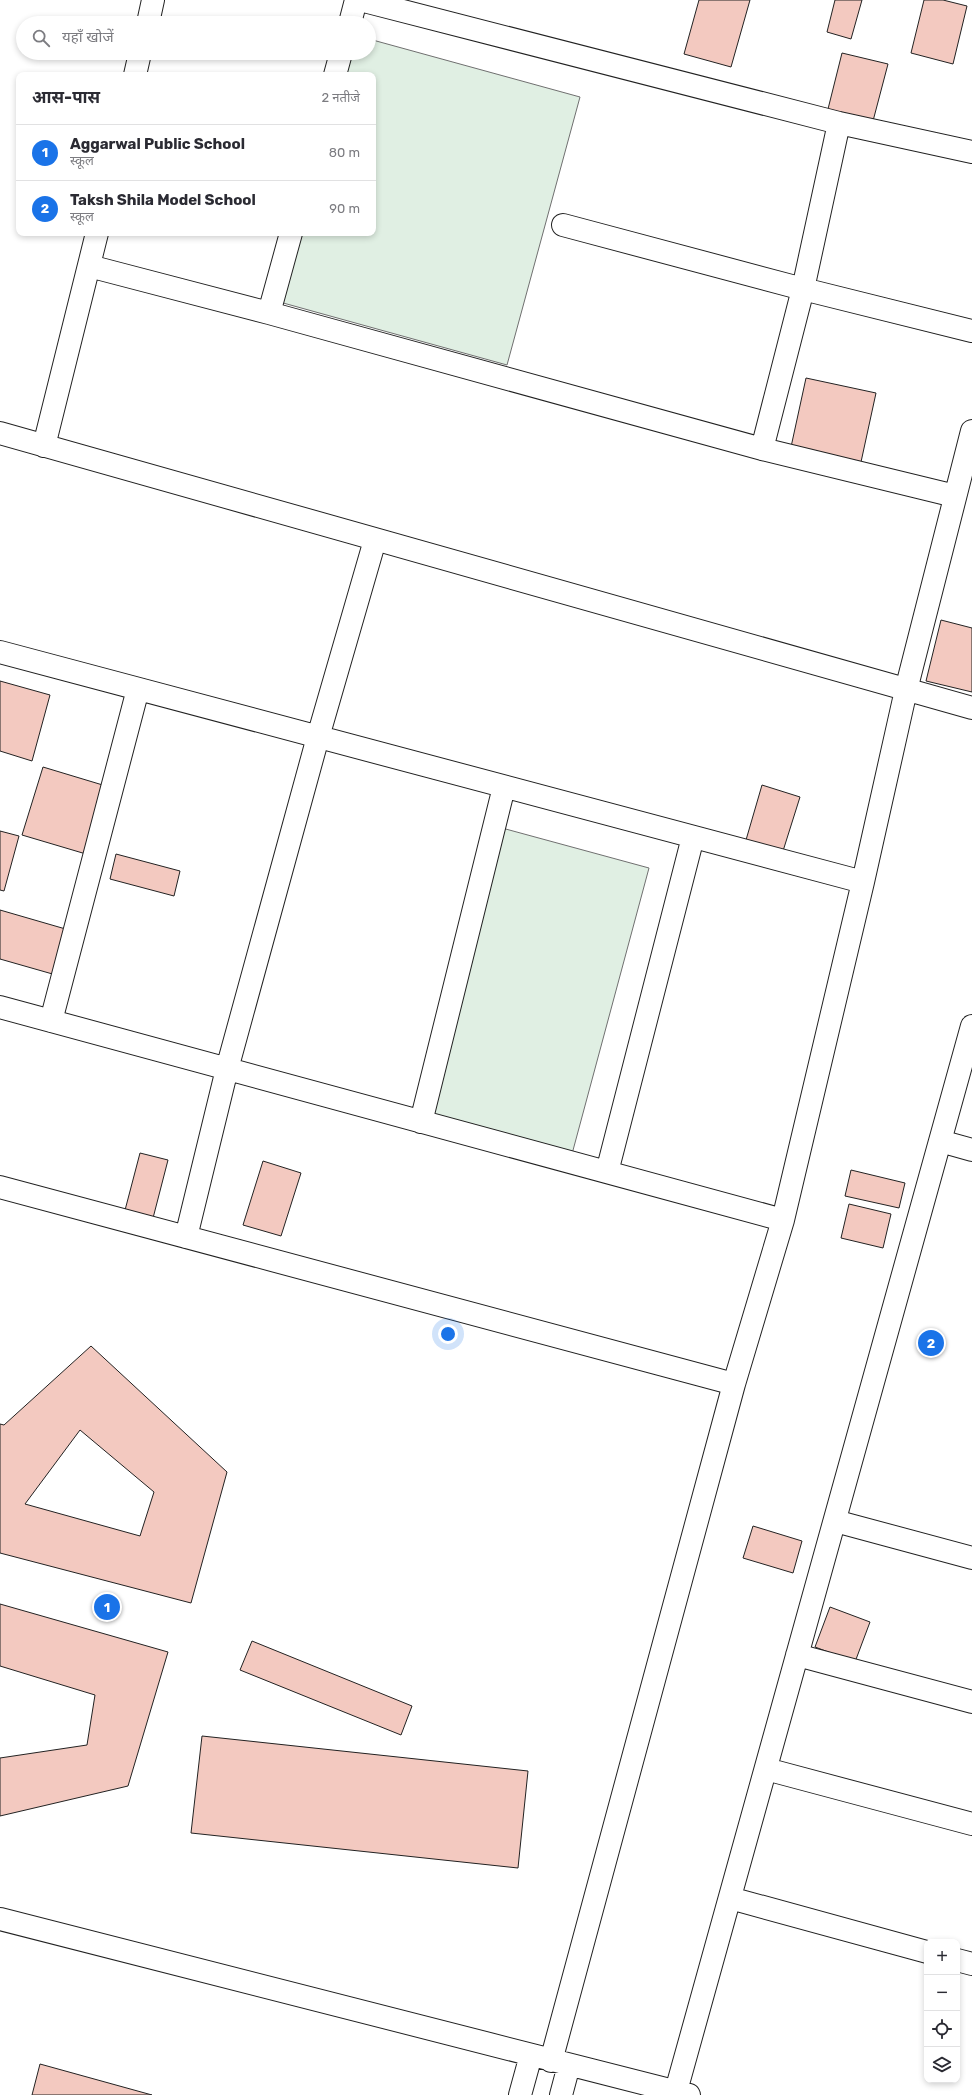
<!DOCTYPE html>
<html lang="hi">
<meta charset="utf-8">
<style>
body{margin:0;font-family:Rubik,"Noto Sans Devanagari",sans-serif;background:#f2f2f3;color:#2b2b33}
.controls{position:absolute;right:12px;bottom:12px;display:grid;overflow:hidden;border-radius:8px;box-shadow:0 2px 6px #0003}
.controls button{width:36px;height:36px;display:grid;place-items:center;padding:0;border:0;border-bottom:1px solid #e1e1e2;background:#fff;color:#2b2b33;font:20px sans-serif}
.you{position:absolute;left:448px;top:1334px;width:14px;height:14px;margin:-10px;border:3px solid #fff;border-radius:50%;background:#1a73e8;box-shadow:0 0 0 6px #1a73e833}
.badge{display:grid;place-items:center;width:26px;height:26px;border-radius:50%;background:#1a73e8;color:#fff;font-size:13px;font-weight:700}
.pin{position:absolute;translate:-50% -50%;border:2px solid #fff;box-shadow:0 1px 4px #0006}
.list{margin:0;padding:0;list-style:none}
h2{display:flex;justify-content:space-between;align-items:center;height:52px;margin:0;padding:0 16px;font-size:17px}
h2 small{font-size:13px;font-weight:400;color:#7c7c81}
.list li{display:grid;grid-template-columns:26px 1fr auto;gap:12px;align-items:center;box-sizing:border-box;height:56px;padding:0 16px;border-top:1px solid #e1e1e2}
.list b{display:block;font-size:15px;white-space:nowrap}
.list p{margin:0;font-size:13px;white-space:nowrap;color:#7c7c81}
.list em{font-size:13px;font-style:normal;color:#7c7c81}
.icon{flex:none;width:22px;height:22px;fill:none;stroke:currentColor;stroke-width:2;stroke-linecap:round;stroke-linejoin:round}
.map{position:relative;flex:none;width:972px;height:2095px;overflow:hidden}
.search{position:absolute;background:#fff;box-shadow:0 2px 6px #0003;left:16px;top:16px;width:360px;height:44px;display:flex;align-items:center;gap:10px;box-sizing:border-box;padding:0 14px;border-radius:22px;color:#7c7c81;font-size:15px}
.panel{position:absolute;background:#fff;box-shadow:0 2px 6px #0003;left:16px;top:72px;width:360px;height:164px;border-radius:8px}
.map>svg:first-child{display:block}
.green{fill:#e0efe3;stroke:#6f6f6f}
.building{fill:#f3c9c0;stroke:#222;fill-rule:evenodd}
.lines{fill:none;stroke-linecap:round;stroke-linejoin:round}
.minor-casing{stroke:#222;stroke-width:24}
.minor{stroke:#fff;stroke-width:22}
</style>
<div class="map">
<svg width="972" height="2095" viewBox="0 0 972 2095">
<rect width="100%" height="100%" fill="#fff"/>
<!-- green -->
<path class="green" d="M369,39L580,97L507,365L276,301L294,233H373V75H337L343,53H369Z
M502,828L649,868L572,1154L426,1115Z"/>
<!-- building -->
<path class="building" d="M699,0H750L731,67L684,54Z
M835,0H862L851,39L827,32Z
M924,0H943L967,6L953,64L911,53Z
M842,53L888,64L873,121L828,109Z
M806,378L876,393L861,462L791,447Z
M941,620L972,628V692L926,681Z
M0,681L50,695L32,761L0,751Z
M43,767L106,786L86,854L22,835Z
M762,785L800,797L783,851L746,840Z
M0,831L19,836L4,891L0,890Z
M116,854L180,871L174,896L110,879Z
M0,910L69,930L56,975L0,959Z
M140,1153L168,1160L152,1222L124,1214Z
M263,1161L301,1173L281,1236L243,1225Z
M851,1170L905,1183L899,1208L845,1196Z
M849,1204L891,1214L883,1248L841,1238Z
M91,1346L227,1472L191,1603L0,1553V1424L4,1425ZM80,1430L154,1492L140,1536L25,1504Z
M753,1526L802,1541L793,1573L743,1558Z
M0,1604L168,1652L128,1786L0,1816V1758L87,1745L95,1695L0,1666Z
M830,1607L870,1622L855,1662L815,1647Z
M252,1641L412,1706L401,1735L240,1670Z
M202,1736L528,1771L518,1868L191,1833Z
M40,2064L152,2095H32Z"/>
<g class="lines">
<!-- minor casing -->
<g class="minor-casing">
<path id="minor" d="M360,0L839,123L972,152
M148,23L153,0
M350,23L356,0
M135,75L140,53
M335,75L341,53
M563,225L803,289L972,331
M89,266L269,313L762,449L955,496
M269,313L291,233
M0,433L972,708
M44,446L97,233
M762,449L803,289L839,123
M0,652L863,882
M0,1007L783,1220
M51,1021L138,689
M421,1122L504,787
M940,1141L972,1150
M607,1172L693,837
M0,1187L734,1384
M186,1237L227,1069L318,737L375,540
M835,1521L972,1558
M797,1655L972,1702
M766,1769L972,1824
M730,1898L927,1952
M0,1919L689,2095
M957,1960L972,1964
M551,2061L734,1384L783,1220L863,882L906,690L972,431
M676,2091L972,1026
M520,2095L531,2055
M561,2095L569,2065"/>
</g>
<!-- minor -->
<use href="#minor" class="minor"/>
</g>
</svg>
<div class="controls">
<button>+</button>
<button>−</button>
<button><svg class="icon" aria-label="locate" viewBox="0 0 24 24"><circle cx="12" cy="12" r="6"/><path d="M12 2v4M12 18v4M2 12h4M18 12h4"/></svg></button>
<button><svg class="icon" aria-label="layers" viewBox="0 0 24 24"><path d="M12 4l9 5-9 5-9-5zM3 14l9 5 9-5"/></svg></button>
</div>
<div class="you"></div>
<div class="pin badge" style="left:107px;top:1607px">1</div>
<div class="pin badge" style="left:931px;top:1343px">2</div>
<div class="search"><svg class="icon" aria-label="search" viewBox="0 0 24 24"><circle cx="10" cy="10" r="6"/><path d="M15 15l6 6"/></svg>यहाँ खोजें</div>
<section class="panel">
<h2>आस-पास<small>2 नतीजे</small></h2>
<ul class="list">
<li><span class="badge">1</span><div><b>Aggarwal Public School</b><p>स्कूल</p></div><em>80 m</em></li>
<li><span class="badge">2</span><div><b>Taksh Shila Model School</b><p>स्कूल</p></div><em>90 m</em></li>
</ul>
</section>
</div>
